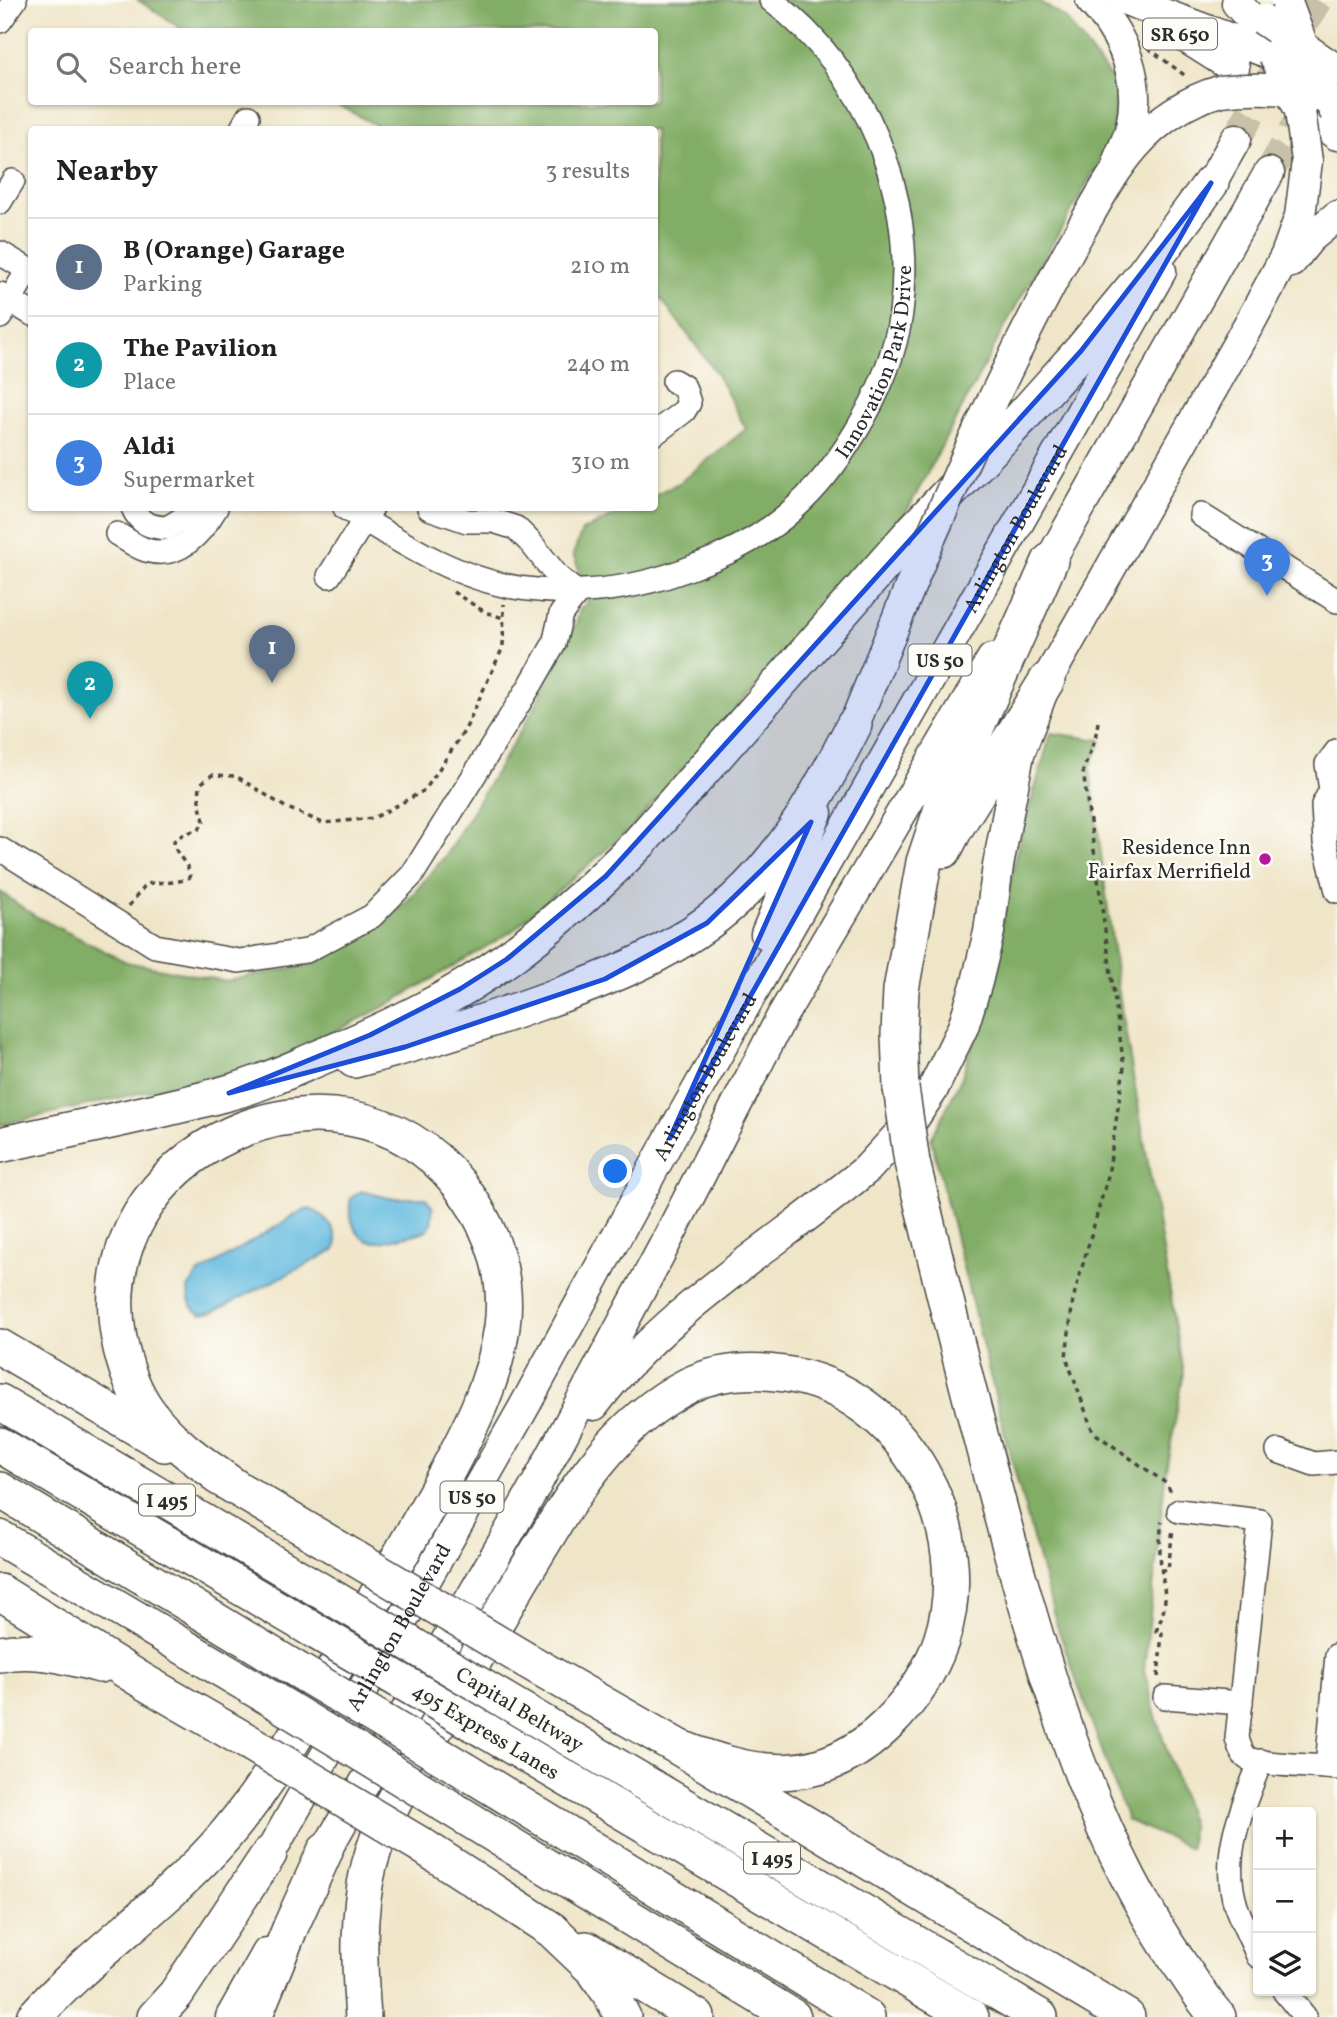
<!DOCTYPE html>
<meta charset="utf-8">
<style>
body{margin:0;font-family:Vollkorn,serif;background:#f6f6f6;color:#202124}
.controls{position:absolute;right:21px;bottom:21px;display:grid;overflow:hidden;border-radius:7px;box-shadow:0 2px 5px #0004}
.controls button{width:63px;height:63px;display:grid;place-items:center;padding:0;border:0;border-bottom:2px solid #e0e0e0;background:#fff;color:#202124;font:35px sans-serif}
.you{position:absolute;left:616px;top:1172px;width:24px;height:24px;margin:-18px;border:5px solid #fff;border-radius:50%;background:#1a73e8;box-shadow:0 0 0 10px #1a73e833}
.badge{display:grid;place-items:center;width:46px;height:46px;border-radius:50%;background:#b45309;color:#fff;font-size:23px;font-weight:700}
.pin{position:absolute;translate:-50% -58px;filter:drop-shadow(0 2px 4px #0008)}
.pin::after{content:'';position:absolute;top:37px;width:24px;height:21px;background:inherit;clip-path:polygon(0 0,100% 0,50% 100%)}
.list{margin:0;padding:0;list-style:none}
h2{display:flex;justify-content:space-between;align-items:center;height:91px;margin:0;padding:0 28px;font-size:30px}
h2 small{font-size:23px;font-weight:400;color:#757577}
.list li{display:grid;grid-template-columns:46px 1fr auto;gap:21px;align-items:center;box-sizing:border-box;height:98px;padding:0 28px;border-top:2px solid #e0e0e0}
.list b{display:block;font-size:26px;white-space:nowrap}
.list p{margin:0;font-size:23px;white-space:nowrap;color:#757577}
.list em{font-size:23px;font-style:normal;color:#757577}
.icon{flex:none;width:38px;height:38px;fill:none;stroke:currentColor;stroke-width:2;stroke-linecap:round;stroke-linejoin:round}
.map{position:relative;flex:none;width:1337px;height:2017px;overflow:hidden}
.search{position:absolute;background:#fff;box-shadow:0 2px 5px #0004;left:28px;top:28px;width:630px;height:77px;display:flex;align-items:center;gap:18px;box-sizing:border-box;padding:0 24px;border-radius:7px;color:#757577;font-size:26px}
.panel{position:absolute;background:#fff;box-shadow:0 2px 5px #0004;left:28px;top:126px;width:630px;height:385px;border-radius:7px}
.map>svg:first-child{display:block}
.forest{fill:#82ad66;stroke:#566c48;stroke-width:2}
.water{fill:#62badf;stroke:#467285;stroke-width:2}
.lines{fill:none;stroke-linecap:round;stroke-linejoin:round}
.major-tunnel{stroke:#c8c0a9;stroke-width:30;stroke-dasharray:30 15;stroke-linecap:butt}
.minor-casing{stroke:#484743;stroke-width:26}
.major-casing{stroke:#484743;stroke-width:33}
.highway-casing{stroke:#484743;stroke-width:38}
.path{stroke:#484743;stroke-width:3.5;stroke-dasharray:5 5;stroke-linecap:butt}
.minor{stroke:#fff;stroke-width:23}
.major{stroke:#fff;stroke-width:30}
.highway{stroke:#fff;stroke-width:35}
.major-bridge-casing{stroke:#484743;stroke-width:33;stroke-linecap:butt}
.highway-bridge-casing{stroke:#484743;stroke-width:38;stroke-linecap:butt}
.major-bridge{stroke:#fff;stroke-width:30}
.highway-bridge{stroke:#fff;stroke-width:35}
.marked{fill:#1d4ed8;fill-opacity:0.2;stroke:#1d4ed8;stroke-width:5;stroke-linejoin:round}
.poi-dot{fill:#b5179e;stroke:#fdfcf7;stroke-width:2.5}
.labels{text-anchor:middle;stroke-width:5;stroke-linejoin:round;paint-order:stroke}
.shield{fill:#fdfcf7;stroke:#6a6a68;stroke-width:2}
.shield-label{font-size:19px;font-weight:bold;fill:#2b2b2b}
.street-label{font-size:21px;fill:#2b2b2b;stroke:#fdfcf7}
.poi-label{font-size:21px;fill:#2b2b2b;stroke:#fdfcf7;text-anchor:end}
</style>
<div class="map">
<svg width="1337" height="2017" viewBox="0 0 1337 2017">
<rect width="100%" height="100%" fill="#fdfcf7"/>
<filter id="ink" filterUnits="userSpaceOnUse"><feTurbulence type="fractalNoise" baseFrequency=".0143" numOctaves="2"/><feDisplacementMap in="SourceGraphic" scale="14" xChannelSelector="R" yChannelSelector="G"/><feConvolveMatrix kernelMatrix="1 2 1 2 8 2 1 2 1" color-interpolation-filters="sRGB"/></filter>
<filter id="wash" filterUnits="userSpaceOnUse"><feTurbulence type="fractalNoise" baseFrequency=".00686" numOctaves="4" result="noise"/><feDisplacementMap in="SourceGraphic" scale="28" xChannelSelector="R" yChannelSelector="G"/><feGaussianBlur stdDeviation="1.57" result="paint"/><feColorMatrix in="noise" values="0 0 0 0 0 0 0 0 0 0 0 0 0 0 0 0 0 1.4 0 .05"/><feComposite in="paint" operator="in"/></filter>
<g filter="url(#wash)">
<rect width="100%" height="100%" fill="#efe5c8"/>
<!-- forest -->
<path class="forest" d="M138,0H1037L1065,18L1117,86L1113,139L1012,313L903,519L631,828L511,932L389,1004L276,1062L0,1125V892L35,916L126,962L225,981L313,964L379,927L410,898L446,855L536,705L553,665L576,624L580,609L587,603L586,587L573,555L582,531L630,508H654L655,495L679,483L746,429L717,374L662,300L655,295L654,130L383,129L333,102H654V32L185,31Z
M1051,733L1101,740L1090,768L1118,988L1184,1373L1166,1470L1144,1670L1156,1717L1191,1825L1190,1848L1127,1820L1057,1626L1006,1439L931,1139L961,1079L988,995L1016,853Z"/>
<!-- water -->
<path class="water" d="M361,1191L389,1198H426L433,1208C431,1214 433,1225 428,1229C422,1234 409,1236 402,1237C393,1239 382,1243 374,1242C354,1240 347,1214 351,1198Z
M305,1209C322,1208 342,1234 335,1250L213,1312L201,1314C190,1308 188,1300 188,1288L198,1274Z"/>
</g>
<g filter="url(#ink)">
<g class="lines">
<!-- major-tunnel -->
<path class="major-tunnel" d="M1236,139L1317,0
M1269,173L1309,104"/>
<!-- minor casing -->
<g class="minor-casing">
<g id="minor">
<path d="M0,21L15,0"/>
<path d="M241,130L248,117"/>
<path d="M0,202L13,181"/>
<path d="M0,253L32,272"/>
<path d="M0,294L32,314"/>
<path d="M0,317L28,270"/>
<path d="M654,434L684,411L689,403L684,387L674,381"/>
<path d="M133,508C140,524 150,527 167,528L185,517L190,508"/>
<path id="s1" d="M345,508C399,541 454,578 519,588C582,597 640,589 698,565C725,555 751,542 774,525C807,501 834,468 855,433C877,397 895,355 901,313C917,195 866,72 771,0"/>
<path d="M429,508L467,521H494L516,528L531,543L558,577L577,593"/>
<path d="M1201,515L1337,601"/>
<path d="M117,534C126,539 136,547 146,550C179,560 202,532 216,508"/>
<path d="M329,576L372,508"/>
<path d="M1331,790L1327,764L1337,751"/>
<path d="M1337,791L1331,790L1323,805L1325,843L1337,891"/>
<path d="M0,849L155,946L239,961L306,951L372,916L412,875L531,684L554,644L561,614L577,593"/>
<path d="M1278,1451L1314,1464L1337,1462"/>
<path d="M1179,1511L1260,1521L1237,1738C1239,1745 1241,1753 1247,1758C1258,1765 1321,1766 1337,1768"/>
<path d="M1165,1697L1241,1703"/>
<path d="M1327,1767L1337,1655"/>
<path d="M1258,1956C1251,1939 1242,1923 1236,1906C1220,1856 1242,1807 1261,1761"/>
<path d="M1284,1991L1305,2017"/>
</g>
</g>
<!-- major casing -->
<g class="major-casing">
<g id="major">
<path d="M1091,0C1123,35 1142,78 1131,127C1129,137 1123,148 1119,158"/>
<path d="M1126,0L1274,55"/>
<path d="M1237,3L1258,27L1271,48"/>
<path d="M1182,35L1234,68"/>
<path d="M1326,127L1337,135"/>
<path d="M1200,203L1236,139"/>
<path d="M1291,262L1310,238L1337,216"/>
<path d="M973,442C1006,370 1041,300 1080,231C1097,202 1113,171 1135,146C1158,120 1188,100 1220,91"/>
<path d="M1039,580L1269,173"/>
<path d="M845,747L925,550"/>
<path d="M766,934L817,813"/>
<path d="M594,1405C666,1309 777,1244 868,1168L914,1118L932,1091L963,1027L977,982L989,932L998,866L1019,754L1047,680L1253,317L1286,255L1300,216L1307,161"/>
<path d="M314,1871L536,1485L665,1244L782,1016L992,659"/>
<path id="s2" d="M258,1874L524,1407L670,1138L1161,271"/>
<path d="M231,2017L267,1953"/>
</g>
</g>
<!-- highway casing -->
<g class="highway-casing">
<path id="highway" d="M944,850L956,827L1047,680
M354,1060C416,1044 477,1025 538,1003C607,979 680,951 735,900C788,852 822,788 854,725
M901,1088L899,1034L901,990L924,862L946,796L1050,561
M0,1145C75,1128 153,1114 227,1093C259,1085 290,1070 321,1057C385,1030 451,1000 508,958C555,924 598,884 639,843L913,531L1022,417L1081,351L1137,283L1211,183
M912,1162C945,1299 979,1436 1017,1572C1056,1709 1099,1848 1181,1966C1193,1983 1204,2002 1218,2017
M0,1347L164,1444
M0,1402L333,1598
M0,1445L315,1631
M218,1477L356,1559
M0,1490L294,1668
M0,1538L275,1701
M0,1592L146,1683L250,1743
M0,1654C34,1647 67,1656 100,1665
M526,1660L678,1747L1127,2017
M503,1699L1040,2017
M486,1731L971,2017
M464,1770L867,2017
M444,1804L793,2017
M421,1845L552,1930L594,1970L611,1995L623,2017
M586,1949L697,2017
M34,2017C90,1955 159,1908 215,1847C274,1782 315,1702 359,1626C385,1582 411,1537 436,1492C464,1440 494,1387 502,1327C509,1274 491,1225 459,1184C338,1033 84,1151 119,1339C124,1364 132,1389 147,1410C170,1443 204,1465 237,1488
M155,2017L176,1994L269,1854
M254,2017L291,1926L325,1851
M363,2017C359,1968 357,1914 369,1866C382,1816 410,1773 435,1729C465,1676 495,1623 526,1571C568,1501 613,1423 689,1385C720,1370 752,1369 785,1374C905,1391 978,1530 941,1641C930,1673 912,1700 888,1724C822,1789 757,1778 678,1747"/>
</g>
<!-- path -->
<path class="path" d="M1148,48L1187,77
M453,592L485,612L503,618
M1098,722L1095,739L1083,771L1124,1067L1108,1176L1073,1299L1066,1357L1093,1432L1167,1484L1172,1495
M129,906L146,884C163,881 175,885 190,877C190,862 175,858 174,841L182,835L199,829L204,821L199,803L200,784L212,775L236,776L285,807L323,823L374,818L425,790L465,730L503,647L504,604
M1161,1570H1168L1173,1528
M1158,1677L1162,1633L1156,1631C1170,1600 1164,1596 1161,1565C1159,1550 1160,1536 1162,1521"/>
<!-- minor -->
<use href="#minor" class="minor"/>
<!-- major -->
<use href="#major" class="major"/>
<!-- highway -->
<use href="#highway" class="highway"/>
<!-- major-bridge casing -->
<g class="major-bridge-casing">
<path id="major-bridge" d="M1286,0L1310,65L1335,112
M1262,19L1337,70
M1274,55L1300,111L1307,161
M1220,91C1262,86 1296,89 1337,101
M925,550L973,442"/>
</g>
<!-- highway-bridge casing -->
<g class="highway-bridge-casing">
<path id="highway-bridge" d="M901,1088L912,1162
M356,1559L526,1660
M333,1598L503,1699
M315,1631L486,1731
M294,1668L464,1770
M275,1701L444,1804
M250,1743L421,1845"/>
</g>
<!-- major-bridge -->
<use href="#major-bridge" class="major-bridge"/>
<!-- highway-bridge -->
<use href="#highway-bridge" class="highway-bridge"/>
</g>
</g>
<!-- marked area -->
<path class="marked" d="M1211,183L670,1138L811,822L707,923L605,979L405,1047L229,1093L370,1035L460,989L507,959L606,876L1081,351Z"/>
<!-- markers -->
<circle class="poi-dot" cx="1265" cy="859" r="7"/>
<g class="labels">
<!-- shield labels -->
<g class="shield">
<rect x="1143" y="18.5" width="74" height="31" rx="5"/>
<rect x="908.5" y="644.5" width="63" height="31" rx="5"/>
<rect x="440.5" y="1481.5" width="63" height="31" rx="5"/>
<rect x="139" y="1484.5" width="56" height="31" rx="5"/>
<rect x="744" y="1842.5" width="56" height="31" rx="5"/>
</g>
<g class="shield-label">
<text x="1180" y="41">SR 650</text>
<text x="940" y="667">US 50</text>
<text x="472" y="1504">US 50</text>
<text x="167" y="1507">I 495</text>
<text x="772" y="1865">I 495</text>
</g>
<!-- street labels -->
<g class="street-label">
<text dy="7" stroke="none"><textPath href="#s1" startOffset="660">Innovation Park Drive</textPath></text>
<text dy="7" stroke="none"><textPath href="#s2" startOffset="1544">Arlington Boulevard</textPath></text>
<text dy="7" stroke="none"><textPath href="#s2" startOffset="914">Arlington Boulevard</textPath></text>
<text dy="7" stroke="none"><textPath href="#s2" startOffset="284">Arlington Boulevard</textPath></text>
<text transform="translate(520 1709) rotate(31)" y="7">Capital Beltway</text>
<text transform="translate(486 1731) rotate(31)" y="7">495 Express Lanes</text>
</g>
<!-- poi labels -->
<g class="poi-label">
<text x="1251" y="854">Residence Inn<tspan x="1251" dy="24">Fairfax Merrifield</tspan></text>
</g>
</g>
</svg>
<div class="controls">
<button>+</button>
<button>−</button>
<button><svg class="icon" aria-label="layers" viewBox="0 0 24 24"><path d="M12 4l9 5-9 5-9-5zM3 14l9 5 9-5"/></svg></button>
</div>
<div class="you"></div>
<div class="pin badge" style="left:272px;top:683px;background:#5c6f8a">1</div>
<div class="pin badge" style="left:90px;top:719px;background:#0f9aa8">2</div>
<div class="pin badge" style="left:1267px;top:596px;background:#3f7fe0">3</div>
<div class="search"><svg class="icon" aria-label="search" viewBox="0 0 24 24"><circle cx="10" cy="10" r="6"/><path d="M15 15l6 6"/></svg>Search here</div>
<section class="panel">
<h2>Nearby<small>3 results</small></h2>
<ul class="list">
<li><span class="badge" style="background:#5c6f8a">1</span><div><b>B (Orange) Garage</b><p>Parking</p></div><em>210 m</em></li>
<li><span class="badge" style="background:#0f9aa8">2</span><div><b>The Pavilion</b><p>Place</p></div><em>240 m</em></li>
<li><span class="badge" style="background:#3f7fe0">3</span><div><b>Aldi</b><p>Supermarket</p></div><em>310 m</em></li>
</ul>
</section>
</div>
